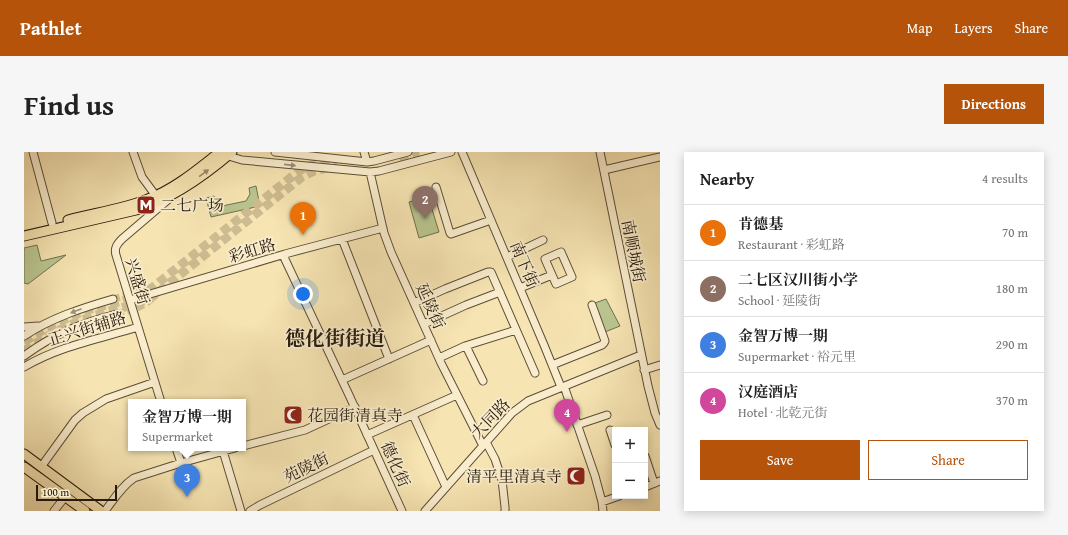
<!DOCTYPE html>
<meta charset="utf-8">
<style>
body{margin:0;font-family:"Gentium Book Plus","Noto Serif SC",serif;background:#f6f6f6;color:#222}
.controls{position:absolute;right:12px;bottom:12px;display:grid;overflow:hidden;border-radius:0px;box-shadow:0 2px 10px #0003}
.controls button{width:36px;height:36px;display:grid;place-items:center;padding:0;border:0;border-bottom:1px solid #e0e0e0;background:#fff;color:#222;font:20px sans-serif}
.scale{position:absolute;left:12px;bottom:10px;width:81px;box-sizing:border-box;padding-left:4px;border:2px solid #271b0e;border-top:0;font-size:11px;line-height:14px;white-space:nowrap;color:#271b0e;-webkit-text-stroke:3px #f9edcd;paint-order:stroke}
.you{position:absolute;left:279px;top:142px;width:14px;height:14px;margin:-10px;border:3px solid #fff;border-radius:50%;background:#1a73e8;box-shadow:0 0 0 6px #1a73e833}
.badge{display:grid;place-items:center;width:26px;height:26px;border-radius:50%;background:#b45309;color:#fff;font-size:13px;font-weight:700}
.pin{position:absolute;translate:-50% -33px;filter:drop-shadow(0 1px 2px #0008)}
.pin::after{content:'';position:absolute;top:21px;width:14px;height:12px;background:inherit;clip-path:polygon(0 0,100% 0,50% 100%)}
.popup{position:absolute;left:104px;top:247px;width:118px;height:52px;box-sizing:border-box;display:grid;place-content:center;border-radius:0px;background:#fff;filter:drop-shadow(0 1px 3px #0005);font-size:13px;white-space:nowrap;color:#767676}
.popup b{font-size:15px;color:#222}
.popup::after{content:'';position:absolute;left:50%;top:100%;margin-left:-8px;border:8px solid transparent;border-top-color:#fff}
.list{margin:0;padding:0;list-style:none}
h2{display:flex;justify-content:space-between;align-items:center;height:52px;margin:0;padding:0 16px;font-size:17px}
h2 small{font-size:13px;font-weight:400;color:#767676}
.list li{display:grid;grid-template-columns:26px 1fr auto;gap:12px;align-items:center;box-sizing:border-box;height:56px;padding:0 16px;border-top:1px solid #e0e0e0}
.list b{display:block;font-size:15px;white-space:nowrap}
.list p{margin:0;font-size:13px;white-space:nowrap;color:#767676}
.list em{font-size:13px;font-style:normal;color:#767676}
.actions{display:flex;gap:8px;padding:12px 16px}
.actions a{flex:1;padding:9px 0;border:1px solid #b45309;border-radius:0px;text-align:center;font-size:14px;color:#b45309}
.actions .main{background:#b45309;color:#fff}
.map{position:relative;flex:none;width:636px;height:359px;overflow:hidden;border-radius:0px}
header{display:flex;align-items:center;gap:24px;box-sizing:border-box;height:56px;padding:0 20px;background:#b45309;color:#fff}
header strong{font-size:19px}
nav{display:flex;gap:22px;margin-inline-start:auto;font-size:14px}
.intro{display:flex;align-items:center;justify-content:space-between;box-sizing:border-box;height:96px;padding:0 24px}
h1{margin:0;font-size:28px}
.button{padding:10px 18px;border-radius:0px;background:#b45309;color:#fff;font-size:14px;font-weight:700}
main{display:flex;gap:24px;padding:0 24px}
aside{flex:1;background:#fff;border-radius:0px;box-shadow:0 2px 10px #0003}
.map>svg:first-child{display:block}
.green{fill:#b9c58f;stroke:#70704e}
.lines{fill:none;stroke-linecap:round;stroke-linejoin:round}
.minor-tunnel{stroke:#cdbc91;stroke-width:7;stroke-dasharray:7 3.5;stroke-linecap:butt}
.major-tunnel{stroke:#cdbc91;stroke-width:9;stroke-dasharray:9 4.5;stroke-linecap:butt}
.minor-casing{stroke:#5b4d37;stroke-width:9}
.major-casing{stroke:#271b0e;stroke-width:11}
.minor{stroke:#f9edcd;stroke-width:7}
.major{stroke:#f6e4b2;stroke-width:9}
.oneway{fill:#9a8e77}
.oneway2{fill:#998a68}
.labels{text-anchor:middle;stroke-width:3.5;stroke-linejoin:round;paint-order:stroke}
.poi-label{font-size:16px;fill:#271b0e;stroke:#f9edcd;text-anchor:start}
.street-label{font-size:16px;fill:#271b0e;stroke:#f9edcd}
.district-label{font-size:20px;font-weight:bold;fill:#271b0e;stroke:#f9edcd}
</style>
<header>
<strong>Pathlet</strong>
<nav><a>Map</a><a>Layers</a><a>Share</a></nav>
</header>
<div class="intro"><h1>Find us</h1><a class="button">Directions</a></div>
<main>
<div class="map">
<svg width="636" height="359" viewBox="0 0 636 359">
<rect width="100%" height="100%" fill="#f6e4b2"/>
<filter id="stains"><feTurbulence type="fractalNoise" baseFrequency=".005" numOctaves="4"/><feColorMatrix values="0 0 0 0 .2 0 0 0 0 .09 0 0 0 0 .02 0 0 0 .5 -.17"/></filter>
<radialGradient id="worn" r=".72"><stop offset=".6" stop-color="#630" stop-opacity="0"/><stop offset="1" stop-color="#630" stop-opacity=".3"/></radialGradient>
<!-- green -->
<path class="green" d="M232,34L236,54L187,65L182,46L190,44L191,49L198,54L222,49L226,42L225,36Z
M404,44L415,80L395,86L385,50Z
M13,93L17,109L42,103L4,132L0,131V96Z
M582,147L596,174L581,180L571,151Z"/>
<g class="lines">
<!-- minor-tunnel -->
<path class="minor-tunnel" d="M89,147L128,136
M93,162C113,156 121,156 134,140"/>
<!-- major-tunnel -->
<path class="major-tunnel" d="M375,5L395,0
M0,190C21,175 46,164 70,156C88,151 108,148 124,139L275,19C287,11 299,9 313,9
M0,199C23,183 45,172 72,163C90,157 111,154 128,145L278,25L290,19L303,16"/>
<!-- minor casing -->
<g class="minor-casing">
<path id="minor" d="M9,0L28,71
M109,0L118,25L132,44
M202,0L208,5L218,8L346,20L355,19L427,0
M251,0L343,10L350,9L384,0
M340,0L343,10
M438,0L520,193L537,235
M576,0L624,234L631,261L636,273
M580,18L636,5
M346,20L360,81L367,100L417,211L459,294
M412,35L426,81L427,82L467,68
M318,87L365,207
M537,100L548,125L532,132L521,107Z
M259,103L325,243L378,359
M483,105L519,88
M496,136L528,123
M106,148L261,102L359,76
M390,151L421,137L464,120H467L511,221
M400,172L442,153L476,140
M0,175L14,174
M0,184C27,166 58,156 89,147
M442,194L459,229
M0,204C30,182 57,171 93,162
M415,206L441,194L492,178
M528,213L578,193L580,191L581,189L568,153
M0,215C35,194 75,187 114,175
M620,218L636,213
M318,228L407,188
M540,234L571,324L578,350L579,359
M137,250L92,103C90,96 93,92 98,87L146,46
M389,263L422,335
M553,273L583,263
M586,278L591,293
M343,283L433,243
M462,290L471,307L478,328L481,355V359
M219,294L281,278L331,255
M152,296L157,311
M199,299L217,359
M621,304L630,331
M17,315L51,268L59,261L82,247L131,230
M621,335L636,329
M578,350L595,344
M30,359L41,345
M81,359C90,347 98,334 110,326L157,311L211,296
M226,359L236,353L350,298
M401,359L488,261L504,249L617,203"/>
</g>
<!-- major casing -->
<g class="major-casing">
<path id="major" d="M44,68C70,61 100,57 124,47C151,37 174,17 196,0
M0,84L112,58C148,47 180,24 208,0
M0,302L77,359
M0,315L61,359"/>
</g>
<!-- minor -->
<use href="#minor" class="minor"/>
<!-- major -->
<use href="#major" class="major"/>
</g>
<!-- one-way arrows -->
<defs><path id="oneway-solid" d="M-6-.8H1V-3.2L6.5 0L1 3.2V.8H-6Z"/></defs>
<g class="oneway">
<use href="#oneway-solid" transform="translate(266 13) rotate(6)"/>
<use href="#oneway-solid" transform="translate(52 159) rotate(159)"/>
</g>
<use class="oneway2" href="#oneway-solid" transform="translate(180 21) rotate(-36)"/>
<!-- icons -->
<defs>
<g id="metro-square" transform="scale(1)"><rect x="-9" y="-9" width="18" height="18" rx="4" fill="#8f2418" stroke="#f9edcd"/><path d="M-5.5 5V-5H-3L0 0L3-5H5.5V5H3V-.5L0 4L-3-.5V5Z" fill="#fff"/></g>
<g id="mosque-square" transform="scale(1)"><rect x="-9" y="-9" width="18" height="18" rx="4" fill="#8f2418" stroke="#f9edcd"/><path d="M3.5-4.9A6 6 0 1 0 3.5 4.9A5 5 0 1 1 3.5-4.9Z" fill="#fff"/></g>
</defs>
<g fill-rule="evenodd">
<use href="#metro-square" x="122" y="53"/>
<use href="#mosque-square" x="269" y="263"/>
<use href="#mosque-square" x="552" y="324"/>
</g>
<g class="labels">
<!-- poi labels -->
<g class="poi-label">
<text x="136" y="59">二七广场</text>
<text x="283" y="269">花园街清真寺</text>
<text x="538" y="330" text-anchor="end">清平里清真寺</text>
</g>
<!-- street labels -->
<g class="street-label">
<text transform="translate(228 98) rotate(-16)" y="6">彩虹路</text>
<text transform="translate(610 99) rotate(79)" y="6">南顺城街</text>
<text transform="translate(501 112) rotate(67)" y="6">南下街</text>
<text transform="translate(114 129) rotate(73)" y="6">兴盛街</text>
<text transform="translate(407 154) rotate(66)" y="6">延陵街</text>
<text transform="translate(63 176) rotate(-17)" y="6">正兴街辅路</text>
<text transform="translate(466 266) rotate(-46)" y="6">大同路</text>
<text transform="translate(372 312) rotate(66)" y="6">德化街</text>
<text transform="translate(282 315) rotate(-26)" y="6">苑陵街</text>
</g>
<!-- district labels -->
<g class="district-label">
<text x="311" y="193">德化街街道</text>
</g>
</g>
<rect width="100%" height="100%" filter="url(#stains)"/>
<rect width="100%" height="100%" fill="url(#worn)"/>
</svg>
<div class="controls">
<button>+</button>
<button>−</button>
</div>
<div class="scale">100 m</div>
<div class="you"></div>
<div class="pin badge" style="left:279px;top:83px;background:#e8710a">1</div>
<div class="pin badge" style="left:401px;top:67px;background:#8d6e63">2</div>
<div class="pin badge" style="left:163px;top:345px;background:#3f7fe0">3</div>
<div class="popup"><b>金智万博一期</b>Supermarket</div>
<div class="pin badge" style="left:543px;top:280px;background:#d1479c">4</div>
</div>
<aside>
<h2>Nearby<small>4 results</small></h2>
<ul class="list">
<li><span class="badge" style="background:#e8710a">1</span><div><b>肯德基</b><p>Restaurant · 彩虹路</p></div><em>70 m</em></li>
<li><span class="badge" style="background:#8d6e63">2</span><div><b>二七区汉川街小学</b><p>School · 延陵街</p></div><em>180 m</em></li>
<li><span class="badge" style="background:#3f7fe0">3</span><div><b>金智万博一期</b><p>Supermarket · 裕元里</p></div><em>290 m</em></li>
<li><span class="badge" style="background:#d1479c">4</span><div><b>汉庭酒店</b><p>Hotel · 北乾元街</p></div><em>370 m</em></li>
</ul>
<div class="actions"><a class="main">Save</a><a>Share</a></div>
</aside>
</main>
